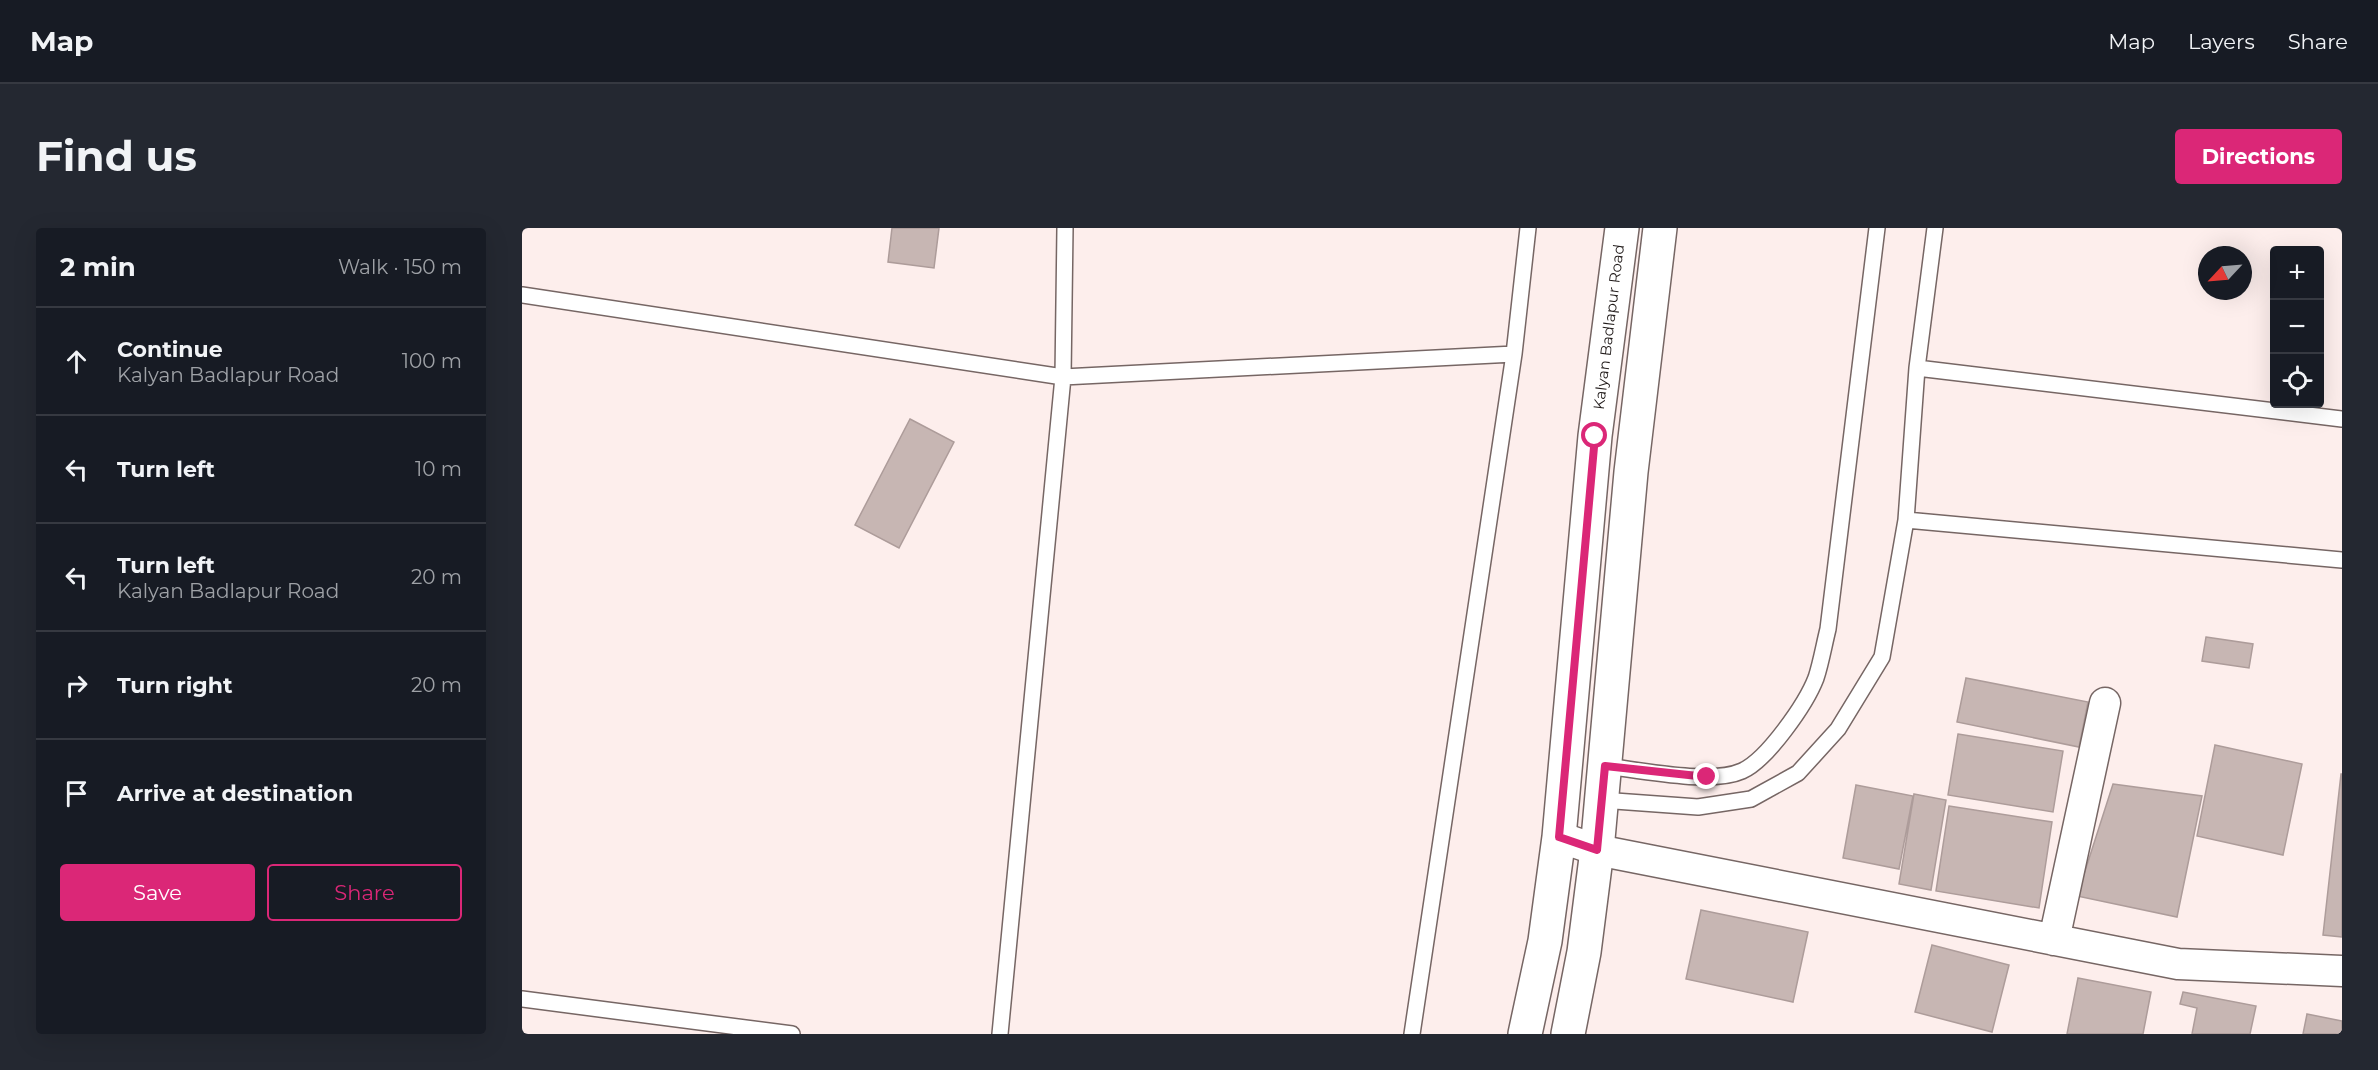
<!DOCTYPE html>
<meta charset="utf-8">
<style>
body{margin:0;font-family:Montserrat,sans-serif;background:#242831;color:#f1f3f6}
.controls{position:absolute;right:18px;top:18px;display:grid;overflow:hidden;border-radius:6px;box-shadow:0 6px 24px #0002}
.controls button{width:54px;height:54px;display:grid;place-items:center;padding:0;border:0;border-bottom:2px solid #363941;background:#171b24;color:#f1f3f6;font:30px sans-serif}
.compass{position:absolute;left:1676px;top:18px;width:54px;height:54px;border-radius:50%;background:#171b24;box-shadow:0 6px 24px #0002;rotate:244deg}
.stop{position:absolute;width:18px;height:18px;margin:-14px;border:4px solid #db2777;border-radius:50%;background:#fff}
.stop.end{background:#db2777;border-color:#fff;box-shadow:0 2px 6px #0008}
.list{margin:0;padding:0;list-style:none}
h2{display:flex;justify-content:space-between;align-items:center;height:78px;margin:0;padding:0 24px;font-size:26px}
h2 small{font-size:20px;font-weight:400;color:#9ea1a6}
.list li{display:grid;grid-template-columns:39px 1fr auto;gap:18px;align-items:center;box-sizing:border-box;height:108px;padding:0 24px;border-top:2px solid #363941}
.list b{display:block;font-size:22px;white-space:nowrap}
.list p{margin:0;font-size:20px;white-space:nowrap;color:#9ea1a6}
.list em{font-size:20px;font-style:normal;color:#9ea1a6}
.actions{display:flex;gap:12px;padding:18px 24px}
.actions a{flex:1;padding:14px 0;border:2px solid #db2777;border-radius:6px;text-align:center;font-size:21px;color:#db2777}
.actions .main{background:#db2777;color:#fff}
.icon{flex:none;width:33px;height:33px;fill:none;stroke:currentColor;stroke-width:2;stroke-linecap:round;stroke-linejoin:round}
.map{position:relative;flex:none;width:1820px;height:806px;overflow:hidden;border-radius:6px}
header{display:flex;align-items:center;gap:36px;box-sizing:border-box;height:84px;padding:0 30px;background:#171b24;border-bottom:2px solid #363941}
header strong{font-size:28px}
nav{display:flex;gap:33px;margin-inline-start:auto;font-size:21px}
.intro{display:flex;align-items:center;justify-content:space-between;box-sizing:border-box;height:144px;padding:0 36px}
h1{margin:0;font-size:42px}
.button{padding:15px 27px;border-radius:6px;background:#db2777;color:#fff;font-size:21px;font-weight:700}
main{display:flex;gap:36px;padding:0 36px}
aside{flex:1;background:#171b24;border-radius:6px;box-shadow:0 6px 24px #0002}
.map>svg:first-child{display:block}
.building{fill:#c7b6b3;stroke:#ad9c9a;stroke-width:1.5}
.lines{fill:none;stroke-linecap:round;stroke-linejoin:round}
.service-casing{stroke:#766664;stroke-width:18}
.minor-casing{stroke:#766664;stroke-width:33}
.primary-casing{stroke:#766664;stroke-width:36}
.service{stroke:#fff;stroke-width:15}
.minor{stroke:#fff;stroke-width:30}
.primary{stroke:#fff;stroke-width:33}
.route{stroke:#db2777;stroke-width:8}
.labels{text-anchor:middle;stroke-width:4.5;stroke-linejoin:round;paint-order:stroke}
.street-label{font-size:15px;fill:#211b1a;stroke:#fff}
</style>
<header>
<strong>Map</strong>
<nav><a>Map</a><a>Layers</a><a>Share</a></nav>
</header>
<div class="intro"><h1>Find us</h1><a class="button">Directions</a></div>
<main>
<aside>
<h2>2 min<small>Walk · 150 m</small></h2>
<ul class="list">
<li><svg class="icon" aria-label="ahead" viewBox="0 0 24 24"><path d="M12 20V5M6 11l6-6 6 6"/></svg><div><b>Continue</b><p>Kalyan Badlapur Road</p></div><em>100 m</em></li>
<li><svg class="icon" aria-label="left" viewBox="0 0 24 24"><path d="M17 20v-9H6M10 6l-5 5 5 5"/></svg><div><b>Turn left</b></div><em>10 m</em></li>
<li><svg class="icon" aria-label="left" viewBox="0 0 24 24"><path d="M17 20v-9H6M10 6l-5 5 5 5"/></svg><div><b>Turn left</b><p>Kalyan Badlapur Road</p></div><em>20 m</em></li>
<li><svg class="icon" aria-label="right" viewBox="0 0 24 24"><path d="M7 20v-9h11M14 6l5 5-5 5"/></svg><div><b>Turn right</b></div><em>20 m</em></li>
<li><svg class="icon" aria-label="arrive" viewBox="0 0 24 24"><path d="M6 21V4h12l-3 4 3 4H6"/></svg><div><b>Arrive at destination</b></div></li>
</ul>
<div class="actions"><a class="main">Save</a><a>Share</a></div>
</aside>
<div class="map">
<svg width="1820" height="806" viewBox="0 0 1820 806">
<rect width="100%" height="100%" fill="#fdeeec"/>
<!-- building -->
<path class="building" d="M370,0H417L412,40L366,34Z
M388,191L432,214L377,320L333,297Z
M1684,409L1731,416L1727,440L1680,433Z
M1444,450L1566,474L1557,519L1435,494Z
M1436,506L1541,523L1531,584L1426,567Z
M1693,517L1780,536L1761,627L1675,608Z
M1819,546H1820V709L1801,707Z
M1591,556L1680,568L1655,689L1555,668Z
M1334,557L1391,568L1377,641L1321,630Z
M1392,566L1424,572L1409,662L1377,656Z
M1427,578L1530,594L1517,680L1414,663Z
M1179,682L1286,704L1271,774L1164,751Z
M1410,717L1487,737L1470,804L1393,784Z
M1556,750L1629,764L1621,806H1545Z
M1661,764L1734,778L1728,806H1670L1675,780L1658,776Z
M1785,786L1820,793V806H1781Z"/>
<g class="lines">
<!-- service casing -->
<g class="service-casing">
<path id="service" d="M0,67L541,149L992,126
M1395,140L1820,191
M1384,292L1820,332
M1083,538C1117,542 1189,557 1220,543C1245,532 1284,476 1294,450C1299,435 1302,417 1306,401L1355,0
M1079,572L1176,579L1229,571L1276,545L1316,501L1360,429L1384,292L1395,140L1413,0
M0,771L270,806
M478,806L541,149L543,0
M890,806L992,126L1006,0"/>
</g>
<!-- minor casing -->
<g class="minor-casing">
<path id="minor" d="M1037,609L1075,622L1656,736L1820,743
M1532,712L1583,475"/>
</g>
<!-- primary casing -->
<g class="primary-casing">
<path id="primary" d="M1003,806L1023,713L1037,609L1073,208L1100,0
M1046,806L1062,724L1075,622L1109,244L1138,0"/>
</g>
<!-- service -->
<use href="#service" class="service"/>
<!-- minor -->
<use href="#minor" class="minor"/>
<!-- primary -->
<use href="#primary" class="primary"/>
</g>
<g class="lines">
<!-- route -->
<path class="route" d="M1073,208L1037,609L1075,622L1083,538L1185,549"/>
</g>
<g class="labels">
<!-- street labels -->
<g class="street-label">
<text transform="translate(1087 99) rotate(-83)" y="5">Kalyan Badlapur Road</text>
</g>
</g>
</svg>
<div class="controls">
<button>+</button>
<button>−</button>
<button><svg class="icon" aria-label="locate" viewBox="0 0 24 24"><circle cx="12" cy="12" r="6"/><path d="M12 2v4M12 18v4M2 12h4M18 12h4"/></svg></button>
</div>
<svg class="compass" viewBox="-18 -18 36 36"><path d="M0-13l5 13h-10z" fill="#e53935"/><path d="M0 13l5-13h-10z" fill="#9ea1a6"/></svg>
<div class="stop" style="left:1073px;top:208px"></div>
<div class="stop end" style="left:1185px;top:549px"></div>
</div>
</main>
